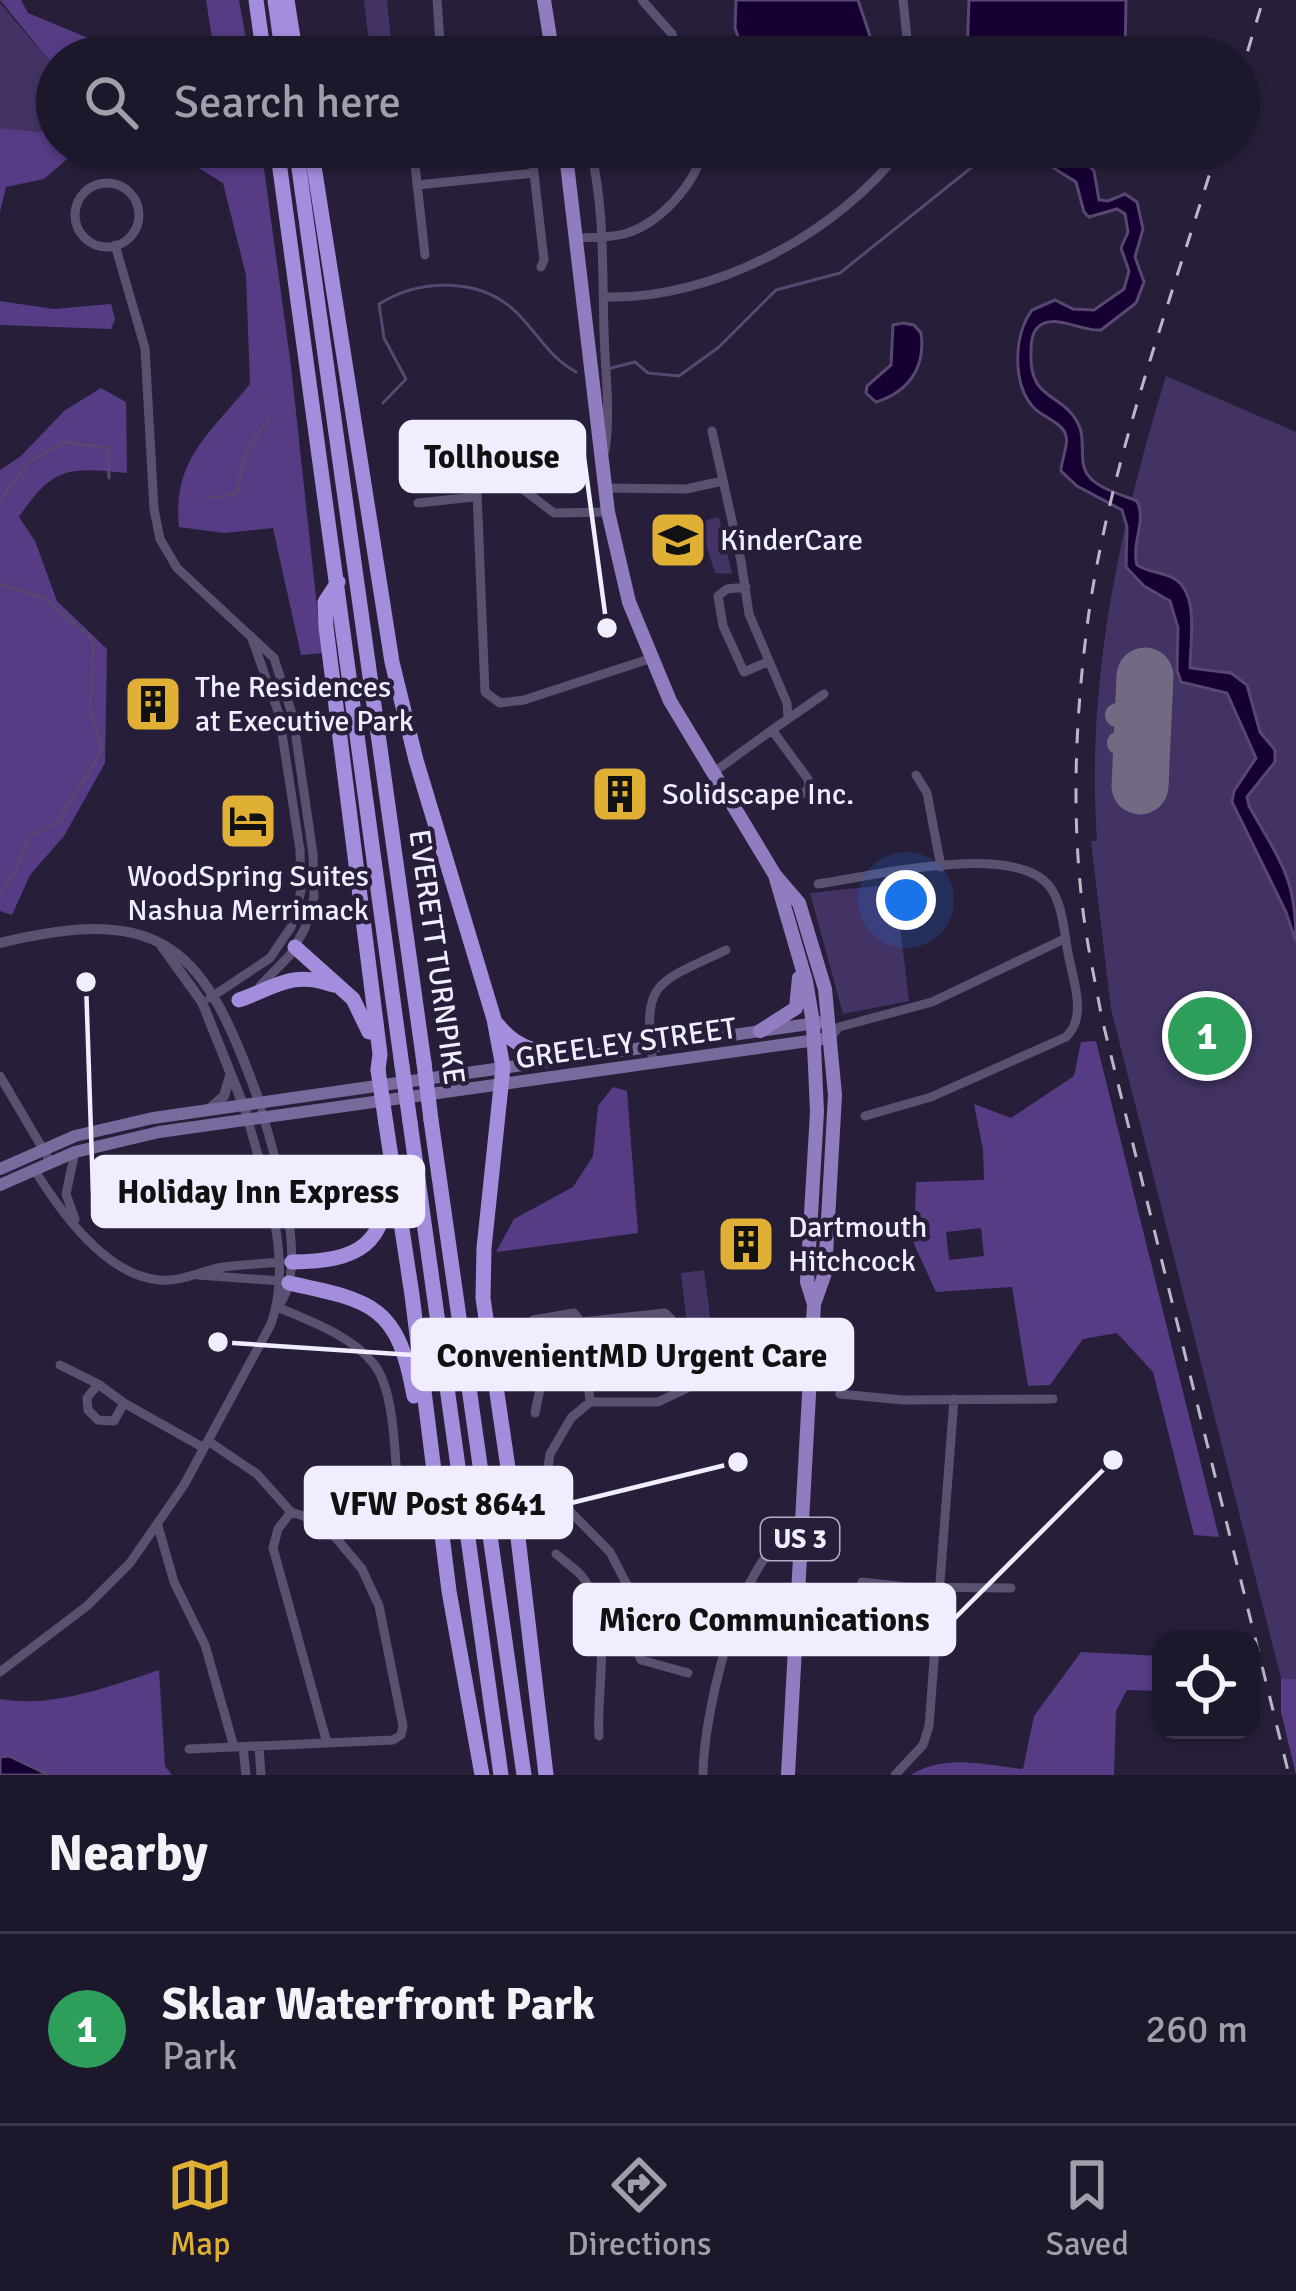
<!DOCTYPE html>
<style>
body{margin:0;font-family:Signika,sans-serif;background:#2a2437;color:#f1f3f6}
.controls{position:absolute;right:36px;bottom:36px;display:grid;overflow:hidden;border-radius:24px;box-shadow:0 3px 9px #0004}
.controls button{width:108px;height:108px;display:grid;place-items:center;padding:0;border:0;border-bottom:3px solid #3b3647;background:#1d172b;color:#f1f3f6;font:60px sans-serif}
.you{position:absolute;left:906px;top:900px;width:42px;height:42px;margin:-30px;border:9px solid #fff;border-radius:50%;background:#1a73e8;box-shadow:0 0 0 18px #1a73e833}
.badge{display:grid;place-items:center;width:78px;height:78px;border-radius:50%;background:#dfb034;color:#fff;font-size:39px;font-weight:700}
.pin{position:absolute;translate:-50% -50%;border:6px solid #fff;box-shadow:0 3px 12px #0006}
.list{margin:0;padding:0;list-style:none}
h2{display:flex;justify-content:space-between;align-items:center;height:156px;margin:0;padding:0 48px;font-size:51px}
h2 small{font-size:39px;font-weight:400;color:#a09fa9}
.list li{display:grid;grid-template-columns:78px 1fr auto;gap:36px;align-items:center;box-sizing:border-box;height:192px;padding:0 48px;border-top:3px solid #3b3647}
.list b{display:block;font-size:45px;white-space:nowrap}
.list p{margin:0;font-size:39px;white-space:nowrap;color:#a09fa9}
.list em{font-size:39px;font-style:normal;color:#a09fa9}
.icon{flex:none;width:66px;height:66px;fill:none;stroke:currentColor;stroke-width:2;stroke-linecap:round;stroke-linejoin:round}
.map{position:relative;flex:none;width:1296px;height:1775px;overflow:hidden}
.search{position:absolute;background:#1d172b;box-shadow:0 3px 9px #0004;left:36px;right:36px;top:36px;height:132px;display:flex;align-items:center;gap:30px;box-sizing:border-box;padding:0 42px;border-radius:66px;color:#a09fa9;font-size:45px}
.sheet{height:348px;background:#1d172b}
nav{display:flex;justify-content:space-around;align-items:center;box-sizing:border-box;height:168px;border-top:3px solid #3b3647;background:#1d172b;font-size:33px;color:#a09fa9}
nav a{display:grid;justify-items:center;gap:6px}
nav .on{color:#dfb034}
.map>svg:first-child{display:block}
.green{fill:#433365}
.forest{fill:#553c85;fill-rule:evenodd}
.water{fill:#160033;stroke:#584770;stroke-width:3}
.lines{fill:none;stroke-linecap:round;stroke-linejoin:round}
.stream{stroke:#584770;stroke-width:3}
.taxiway{stroke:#726a82;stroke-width:24}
.runway{stroke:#726a82;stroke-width:57}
.minor{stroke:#5a5172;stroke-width:9}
.tertiary{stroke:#5a5172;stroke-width:10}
.secondary{stroke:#796a9d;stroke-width:12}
.primary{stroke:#907cbf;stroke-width:14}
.motorway{stroke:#a58dde;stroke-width:15}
.rail{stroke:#bcb6cb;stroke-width:3;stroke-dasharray:15 15;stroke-linecap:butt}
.motorway-bridge{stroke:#a58dde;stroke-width:15}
.labels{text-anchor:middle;stroke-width:9;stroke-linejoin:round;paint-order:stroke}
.shield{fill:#271f39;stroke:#b4afc4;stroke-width:3}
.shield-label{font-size:27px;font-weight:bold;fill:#f1edff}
.poi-label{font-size:30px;fill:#f1edff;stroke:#271f39;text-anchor:start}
.street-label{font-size:30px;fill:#f1edff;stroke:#271f39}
.leader{fill:none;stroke:#f1edff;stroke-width:4.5}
.callout-dot{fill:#f1edff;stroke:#271f39;stroke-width:4.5}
.callout{fill:#f1edff;stroke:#f1edff;stroke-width:4.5}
.callout-label{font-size:33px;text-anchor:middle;font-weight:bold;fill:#111}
</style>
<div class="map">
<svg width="1296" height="1775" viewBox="0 0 1296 1775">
<rect width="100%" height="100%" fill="#271f39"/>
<!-- green -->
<path class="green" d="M364,0H387L391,41L369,43Z
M0,3L57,70V95L41,132L0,128Z
M1166,376L1296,432V1679L1281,1678L1111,1009L1091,841H1097C1086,680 1119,530 1166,376Z
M719,517L732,574L715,573L699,522Z
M895,884L909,1001L843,1014L810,893Z
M704,1270L716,1363L692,1366L681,1273Z"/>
<!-- forest -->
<path class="forest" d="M0,0H21L28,13L93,40L94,57H57V70Z
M206,0H239L249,57H215Z
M57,95V147H81L44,179L6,187L0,212V128L41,132Z
M184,147H261L291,366L322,653L301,655L273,528L224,533L179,527C172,459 210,434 250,384L246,275L223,183L179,156Z
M0,301L53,309L111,304L115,319L111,329L0,325Z
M101,388L126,402L127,473C69,467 53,466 19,517L35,541L57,601L107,649L105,763L64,836L30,875L12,915L0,911V470L21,456L64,411Z
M1096,1041L1219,1537L1194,1535L1153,1372L1117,1333L1083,1339L1050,1385L1028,1386L1012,1287L936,1292L914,1244L916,1182L984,1180L983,1150L974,1104L1011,1118L1074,1076L1081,1042ZM981,1228L984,1256L949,1260L946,1232Z
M613,1087L627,1091L638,1233L496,1252L514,1219L573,1187L593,1156L598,1106Z
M1081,1652L1161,1656V1691L1127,1690L1116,1711L1114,1775H911C944,1753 986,1765 1023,1769L1034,1716Z
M159,1670L165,1766L172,1775H0V1699C54,1708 108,1687 159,1670Z
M1281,1678L1296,1679V1775L1281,1712Z"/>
<!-- water -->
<path class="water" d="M736,0H858L877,57H745L735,28Z
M969,0H1126L1125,57H1021L1001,42L992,41L981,47L977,57H967Z
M1045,147H1069L1094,171L1099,200L1108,201L1125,194L1137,202L1143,229L1135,257L1144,282L1136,303L1101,330C1082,332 1053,312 1038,327C1031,334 1031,345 1031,354C1029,403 1066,392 1080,428C1085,442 1079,462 1087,474C1096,488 1122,495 1137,501C1147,522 1131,542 1137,565C1148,572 1161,572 1173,578C1200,592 1190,643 1190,668L1231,673L1247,685L1260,732L1275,750V762L1247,797L1249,806C1280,862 1296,876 1296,942L1286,912L1232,802L1234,791L1256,758L1227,693L1181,682L1177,670L1178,628L1170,601L1144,586L1126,567L1127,527L1122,510L1077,486L1061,471C1061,460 1070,443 1065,433C1061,423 1044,417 1035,409C1012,386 1013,336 1032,310L1055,300L1073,309L1094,310L1124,289L1129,271L1121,248L1128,232L1125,214L1117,209L1089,217L1084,212L1076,182L1044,162Z
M903,323L914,325L921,333C926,368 908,392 876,402L866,393L867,386L891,365L893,325Z
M9,1756L49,1775H0V1757Z"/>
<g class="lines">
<!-- stream -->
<path class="stream" d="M611,368L635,362L648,373L679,376L719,347L776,290L840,273L997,147
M383,403L406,379L384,338L379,304C420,278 481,277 517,313C539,335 549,357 576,372
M208,498L237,494C241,464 248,440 270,419
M0,500L30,461L65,442L108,448L109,478
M0,584L42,597L94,640L90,710L102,750L57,823L29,836L19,864L0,894"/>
<!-- taxiway -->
<path class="taxiway" d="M1117,715L1143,717
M1119,743L1142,744"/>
<!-- runway -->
<path class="runway" d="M1140,786L1145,676"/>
<!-- minor -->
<path class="minor" d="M437,0L441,57
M642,0L672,34L682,57
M903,0L909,57
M534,57H556
M413,147L425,255
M531,147L544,260L541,267
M590,147C605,209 602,268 604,331C605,372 611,411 605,451
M75 215a32 32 0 1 1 64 0a32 32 0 1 1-64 0Z
M417,185L534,173
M576,238C592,237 608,238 624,234C660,224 696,184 704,147
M115,245L145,348L154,509L160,539L177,568L274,658L293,717L313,854L314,897L305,928L290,955L260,986
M606,297C713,300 839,233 903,147
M712,431L741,561L749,614L787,703L788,718
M605,488L686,489L723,481
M418,503L474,497
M608,512L554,513L508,478L486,482L477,491L485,692L500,703L524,700L649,659
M746,587L727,589L718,596L723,626L744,672L767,662
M772,730L824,694
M714,772L772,730L808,779L809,789L799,796
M916,775L927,793L941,867
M818,884C870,877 1015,840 1050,887C1064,906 1064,936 1069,958C1074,983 1087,1017 1066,1037L931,1097L865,1116
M210,998L270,958L291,927L301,891L300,850L279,714L251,636
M831,1037L839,1027L932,1002L1064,939
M653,1064C642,980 655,984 726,950
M0,1076L50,1161
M262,1112C275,1157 312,1270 277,1307
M75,1152L66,1194L75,1219
M34,1169C60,1211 105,1275 159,1280C183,1282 202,1270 224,1267C243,1264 262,1264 281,1262
M198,1275L282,1281
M277,1307C308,1320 352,1336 373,1363C397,1391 395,1471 399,1509
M581,1322L665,1313L672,1320L676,1393
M60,1365L98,1384
M745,1372L750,1365L811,1360
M98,1384L124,1403L114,1421L98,1420L88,1410L87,1398Z
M840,1394L903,1400L1053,1399
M124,1403L204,1448
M535,1413L543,1374L533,1320L574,1313L581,1322L590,1402
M291,1512L278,1529L273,1548L327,1743
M158,1526L174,1582L205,1645L234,1747
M556,1554C565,1562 578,1570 584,1579C614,1624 596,1684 599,1736
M862,1582L906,1587L1011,1588
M647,1612C641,1628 632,1643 641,1660L688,1673
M604,1630L640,1627
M731,1639L660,1618L636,1602L610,1552L552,1493L547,1474L550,1454L571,1418L590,1402H658L694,1385L745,1372L811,1373
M0,1672L87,1606L130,1563L184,1485L271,1324C294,1259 265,1183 248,1120
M259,1746L261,1775
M243,1747L246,1775
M189,1749L393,1740L401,1735L403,1726L379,1606L362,1569L336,1538L312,1519L291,1512L257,1474L208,1441
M703,1775C703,1719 734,1587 774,1547L799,1544
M895,1775L923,1745L929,1726L954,1399"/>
<!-- tertiary -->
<path class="tertiary" d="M0,943C167,902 205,950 259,1101
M161,945L202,1002L246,1112
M209,1109L224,1096L230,1076"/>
<!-- secondary -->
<path class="secondary" d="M0,1169L75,1136L153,1118L823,1022
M0,1185L75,1152L159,1132L823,1039"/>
<!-- primary -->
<path class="primary" d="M544,0L553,57
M565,147L608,512L629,602L670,701L775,875L799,903L825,989L835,1095L825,1273L814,1304
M775,875L806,981L813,1023L817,1112L807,1282L814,1304L788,1775
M760,1031L796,1008L799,978"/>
<!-- motorway -->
<path class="motorway" d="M256,0L264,57
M275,0L283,57
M287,0L296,57
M277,147L402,1066
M296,147L424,1063
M311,147L392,662L416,760L494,1019L503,1067L484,1248L483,1298L517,1529L546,1775
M338,582L325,602L326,627L380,1054L378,1070
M295,947L353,999L369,1032
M239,1000C276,987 292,970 333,985
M498,1025C520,1054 547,1053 581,1055
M431,1120L524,1775
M410,1122L501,1775
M386,1124L412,1295L449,1591L482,1775
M292,1262C359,1261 387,1246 388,1175
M289,1283C374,1301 398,1306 414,1396"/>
<!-- rail -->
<path class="rail" d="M1239,80L1263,0
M1218,147C1172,298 1112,455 1089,612C1076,707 1071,807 1082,902C1086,941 1095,980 1102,1019L1289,1775"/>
<!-- motorway-bridge -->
<path class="motorway-bridge" d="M424,1063L431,1120
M402,1066L410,1122
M378,1070L386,1124"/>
</g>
<!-- icons -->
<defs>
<g id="school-square" transform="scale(3)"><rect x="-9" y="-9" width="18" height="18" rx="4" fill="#dfb034" stroke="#271f39"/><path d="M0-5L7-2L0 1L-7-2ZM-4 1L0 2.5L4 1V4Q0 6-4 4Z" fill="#111"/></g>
<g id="building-square" transform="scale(3)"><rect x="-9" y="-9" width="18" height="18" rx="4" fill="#dfb034" stroke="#271f39"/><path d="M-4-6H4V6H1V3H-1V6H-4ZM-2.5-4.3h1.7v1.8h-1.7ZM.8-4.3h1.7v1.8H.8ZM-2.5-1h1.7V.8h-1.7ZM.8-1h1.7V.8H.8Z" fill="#111"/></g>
<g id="hotel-square" transform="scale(3)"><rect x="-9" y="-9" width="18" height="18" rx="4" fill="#dfb034" stroke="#271f39"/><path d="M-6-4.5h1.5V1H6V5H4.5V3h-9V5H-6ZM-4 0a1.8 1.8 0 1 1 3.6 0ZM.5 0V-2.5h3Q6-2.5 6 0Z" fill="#111"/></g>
</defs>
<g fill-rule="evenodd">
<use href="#school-square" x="678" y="540"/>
<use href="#building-square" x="153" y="704"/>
<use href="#building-square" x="620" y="794"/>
<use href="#hotel-square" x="248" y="821"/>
<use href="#building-square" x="746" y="1244"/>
</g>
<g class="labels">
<!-- shield labels -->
<rect class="shield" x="761" y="1518" width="78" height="42" rx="9"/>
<g class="shield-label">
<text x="800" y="1548">US 3</text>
</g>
<!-- poi labels -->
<g class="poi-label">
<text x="720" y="550">KinderCare</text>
<text x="195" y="697">The Residences<tspan x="195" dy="34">at Executive Park</tspan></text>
<text x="662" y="804">Solidscape Inc.</text>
<text x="248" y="886" text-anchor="middle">WoodSpring Suites<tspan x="248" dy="34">Nashua Merrimack</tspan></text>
<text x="788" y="1237">Dartmouth<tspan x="788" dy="34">Hitchcock</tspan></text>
</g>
<!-- street labels -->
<g class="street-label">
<text transform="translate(437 957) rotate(82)" y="10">EVERETT TURNPIKE</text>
<text transform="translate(626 1043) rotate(-8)" y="10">GREELEY STREET</text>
</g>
</g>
<!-- callouts -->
<path class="leader" d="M607 628L584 457M86 982L93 1192M218 1342L413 1355M738 1462L571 1503M1113 1460L954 1619"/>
<g class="callout-dot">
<circle cx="607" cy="628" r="12"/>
<circle cx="86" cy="982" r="12"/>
<circle cx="218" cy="1342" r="12"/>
<circle cx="738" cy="1462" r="12"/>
<circle cx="1113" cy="1460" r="12"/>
</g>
<g class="callout">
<rect x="401" y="422" width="183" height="69" rx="12"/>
<rect x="93" y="1157" width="330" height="69" rx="12"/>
<rect x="413" y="1320" width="439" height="69" rx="12"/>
<rect x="306" y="1468" width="265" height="69" rx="12"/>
<rect x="575" y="1585" width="379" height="69" rx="12"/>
</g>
<g class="callout-label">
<text x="492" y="468">Tollhouse</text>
<text x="258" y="1203">Holiday Inn Express</text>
<text x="632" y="1367">ConvenientMD Urgent Care</text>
<text x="438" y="1515">VFW Post 8641</text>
<text x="764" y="1631">Micro Communications</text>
</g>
</svg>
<div class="controls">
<button><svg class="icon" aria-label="locate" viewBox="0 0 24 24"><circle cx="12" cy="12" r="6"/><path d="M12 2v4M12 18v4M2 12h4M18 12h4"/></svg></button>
</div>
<div class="you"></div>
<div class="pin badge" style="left:1207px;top:1036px;background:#2e9e5b">1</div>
<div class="search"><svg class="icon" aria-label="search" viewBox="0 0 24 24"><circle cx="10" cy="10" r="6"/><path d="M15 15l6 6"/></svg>Search here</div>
</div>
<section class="sheet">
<h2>Nearby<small></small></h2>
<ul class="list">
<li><span class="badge" style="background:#2e9e5b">1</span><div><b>Sklar Waterfront Park</b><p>Park</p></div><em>260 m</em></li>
</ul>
</section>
<nav>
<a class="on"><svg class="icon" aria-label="map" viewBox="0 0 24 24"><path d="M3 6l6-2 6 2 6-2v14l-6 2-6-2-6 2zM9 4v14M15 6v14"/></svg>Map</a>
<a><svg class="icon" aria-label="directions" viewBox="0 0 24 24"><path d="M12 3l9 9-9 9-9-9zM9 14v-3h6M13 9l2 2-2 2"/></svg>Directions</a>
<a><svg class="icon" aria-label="saved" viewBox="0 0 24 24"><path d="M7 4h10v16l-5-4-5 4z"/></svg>Saved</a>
</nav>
